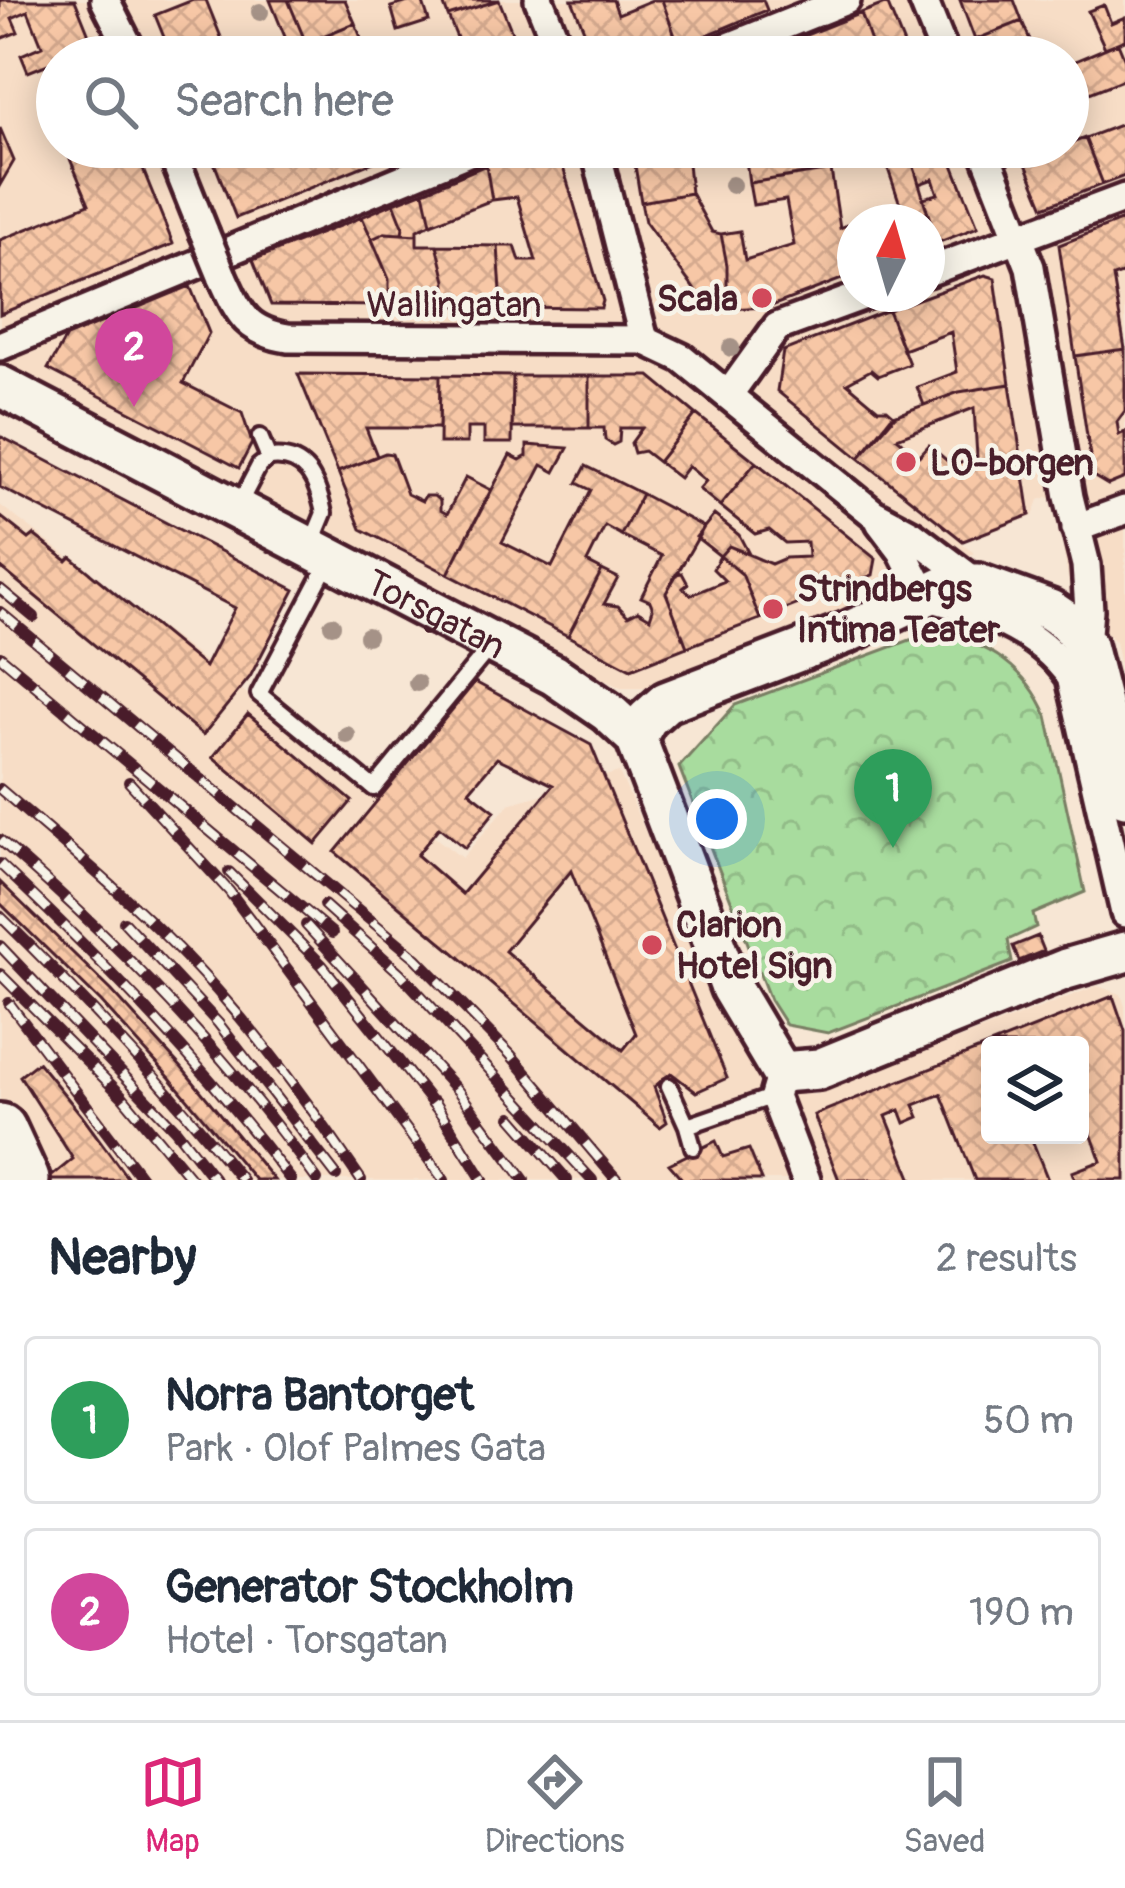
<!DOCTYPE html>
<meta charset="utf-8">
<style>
body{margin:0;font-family:Pangolin,sans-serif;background:#f2f2f3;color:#1f2937}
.controls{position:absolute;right:36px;bottom:36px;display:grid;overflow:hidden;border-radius:12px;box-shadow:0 6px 30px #0003}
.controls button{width:108px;height:108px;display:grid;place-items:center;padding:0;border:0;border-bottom:3px solid #e0e1e3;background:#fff;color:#1f2937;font:60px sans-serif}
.compass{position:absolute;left:837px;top:204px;width:108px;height:108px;border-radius:50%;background:#fff;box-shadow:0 6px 30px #0003;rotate:5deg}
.you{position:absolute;left:717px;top:819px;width:42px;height:42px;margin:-30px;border:9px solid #fff;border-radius:50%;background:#1a73e8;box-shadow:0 0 0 18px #1a73e833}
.badge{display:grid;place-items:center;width:78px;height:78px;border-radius:50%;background:#db2777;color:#fff;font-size:39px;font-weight:700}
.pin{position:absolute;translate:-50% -99px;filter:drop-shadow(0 3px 6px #0008)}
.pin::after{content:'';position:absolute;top:63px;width:42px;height:36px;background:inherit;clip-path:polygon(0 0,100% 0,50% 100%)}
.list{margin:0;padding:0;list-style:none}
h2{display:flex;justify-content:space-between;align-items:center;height:156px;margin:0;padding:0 48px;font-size:51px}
h2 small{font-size:39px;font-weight:400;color:#747a83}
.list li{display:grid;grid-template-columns:78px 1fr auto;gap:36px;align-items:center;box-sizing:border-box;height:168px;margin:0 24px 24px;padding:0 24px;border:3px solid #e0e1e3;border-radius:12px}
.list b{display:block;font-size:45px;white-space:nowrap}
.list p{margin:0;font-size:39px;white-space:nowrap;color:#747a83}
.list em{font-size:39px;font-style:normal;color:#747a83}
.icon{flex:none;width:66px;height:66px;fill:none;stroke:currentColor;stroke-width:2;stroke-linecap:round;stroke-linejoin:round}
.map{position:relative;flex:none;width:1125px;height:1180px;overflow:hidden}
.search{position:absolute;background:#fff;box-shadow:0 6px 30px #0003;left:36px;right:36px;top:36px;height:132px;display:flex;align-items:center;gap:30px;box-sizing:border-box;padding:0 42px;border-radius:66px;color:#747a83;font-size:45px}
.sheet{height:540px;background:#fff}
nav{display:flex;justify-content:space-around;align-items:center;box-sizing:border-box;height:168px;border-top:3px solid #e0e1e3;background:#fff;font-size:33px;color:#747a83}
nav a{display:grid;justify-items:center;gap:6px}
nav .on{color:#db2777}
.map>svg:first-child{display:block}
.built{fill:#f7ddc6;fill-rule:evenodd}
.park{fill:url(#park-crowns);stroke:#797e64;stroke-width:3}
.building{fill:url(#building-cross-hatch);stroke:#4a1f2b;stroke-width:3;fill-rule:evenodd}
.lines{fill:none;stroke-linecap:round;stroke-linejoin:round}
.lane-casing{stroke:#4a1f2b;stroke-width:22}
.street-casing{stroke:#4a1f2b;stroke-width:36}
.secondary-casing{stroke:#4a1f2b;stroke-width:48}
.highway-casing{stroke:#4a1f2b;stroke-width:60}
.lane{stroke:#f7f3e8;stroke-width:14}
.street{stroke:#f7f3e8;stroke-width:27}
.secondary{stroke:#f7f3e8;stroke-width:39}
.highway{stroke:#f7f3e8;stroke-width:51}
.rail-casing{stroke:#4a1f2b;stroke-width:12}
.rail{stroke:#f7f3e8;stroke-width:8;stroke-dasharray:22;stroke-linecap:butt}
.street-bridge-casing{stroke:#4a1f2b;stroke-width:36;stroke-linecap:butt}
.street-bridge{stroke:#f7f3e8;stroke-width:27}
.tree{fill:#a59287}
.poi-dot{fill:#d1495b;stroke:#f7f3e8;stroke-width:4.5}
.labels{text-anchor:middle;stroke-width:9;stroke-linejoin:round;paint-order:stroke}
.poi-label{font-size:36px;font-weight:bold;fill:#4a1f2b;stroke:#f7f3e8;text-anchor:start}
.street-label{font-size:36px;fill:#4a1f2b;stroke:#f7f3e8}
</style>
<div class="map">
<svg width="1125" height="1180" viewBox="0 0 1125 1180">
<defs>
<pattern id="park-crowns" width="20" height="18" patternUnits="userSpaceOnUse" patternTransform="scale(3)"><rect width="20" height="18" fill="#a8dc9e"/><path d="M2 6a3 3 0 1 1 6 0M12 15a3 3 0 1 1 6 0" fill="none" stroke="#92bc88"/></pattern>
<pattern id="building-cross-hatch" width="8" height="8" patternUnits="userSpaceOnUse" patternTransform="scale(3)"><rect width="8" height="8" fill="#f7c7a6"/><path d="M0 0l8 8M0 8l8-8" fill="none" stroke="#d5aa8f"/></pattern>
</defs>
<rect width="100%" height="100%" fill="#f7e6d4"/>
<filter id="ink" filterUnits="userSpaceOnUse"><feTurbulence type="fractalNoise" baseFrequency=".00833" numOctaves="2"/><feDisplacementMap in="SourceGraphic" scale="24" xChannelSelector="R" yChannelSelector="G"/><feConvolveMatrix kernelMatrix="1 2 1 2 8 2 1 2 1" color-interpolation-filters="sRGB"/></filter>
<g filter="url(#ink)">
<!-- built -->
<path class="built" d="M0,0H1125V688L1115,642L1071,595L1055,500L1047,497L1039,500L1033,516L961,543L974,553L879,602L669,688H621L0,377ZM57,57H1068V147H57ZM855,222H927V294H855Z
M0,505L462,858L509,804L619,772L743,1052L813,1095L1097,986L1121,994L1125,1006V1180H762L749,1149L723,1157L716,1141L670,1164L683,1180H37L0,1099ZM990,1045H1080V1135H990Z"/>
<!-- park -->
<path class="park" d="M938,635C988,641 1027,669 1047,716L1085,892L1033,914L1036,927L1008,940L1012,962L828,1033L786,1025L770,1000L679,767L735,705L918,637Z"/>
<!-- building -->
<path class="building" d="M0,0H75L98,57H57V86L48,64L28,72L21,55L42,46L28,11L12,18L18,32L0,39Z
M193,0H206L229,57H172L155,15Z
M270,0H288L306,43L290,49Z
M288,0H345L355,23L306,43Z
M415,0H422L429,21L398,31L391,7Z
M442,0H499L448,16Z
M499,0L522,57H465L448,16Z
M572,0H613L618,14L652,0H662L679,47L652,57H595Z
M662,0H763L767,10L679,47Z
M960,0H1014L1022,21L975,40Z
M887,3L909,57H876L861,13Z
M1104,5L1111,23L1125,17V40L1105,48L1088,11Z
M861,13L876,57H785L781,45Z
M1022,21L1037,57H983L975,40Z
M355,23L369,57H312L306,43Z
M1118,43L1125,60V79L1072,100L1068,64Z
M1125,123V176L1103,184L1085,138Z
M0,128L14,161L0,185Z
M1068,134L1072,143L1085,138L1103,184L1044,207L1019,147H1068Z
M65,147H134L173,244L0,314V240L89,204Z
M208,147L266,148L410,147L236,218Z
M530,147H557L603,301L601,308L502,307L498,246H515L520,261H536L517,197L492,200L486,165Z
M632,147H682L687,153L691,193L641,202Z
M785,147H809L816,172L749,183L746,160L787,152Z
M856,147H908L937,243L927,247V222H857L900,204L884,157L865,166L847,167L844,152Z
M908,147H946L978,227L937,243L923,198L938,194L933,179L919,184Z
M486,165L492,200L431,224L424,191Z
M831,170L840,228L856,221L857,222L855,274L769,307L727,309V265L721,234L740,231L745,260L794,245L786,200L753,205L749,183Z
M424,191L431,224L417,230V235L402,234L403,226L394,203Z
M691,193L712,232L721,234L727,265V309L708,308L645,222L641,202Z
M394,203L403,226L402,234L385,233L372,239L362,217Z
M362,217L389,279V306L271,305L253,260Z
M1123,220L1125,273L1113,277L1125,349L1075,356L1059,245Z
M385,233L417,235V245H437L446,281L445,306H389V279L372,239Z
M437,245L498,246L502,307L445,306L446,281Z
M985,275L995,278L1010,384L959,392L924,405L917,387L957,372L951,332L903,350L888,310Z
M190,286L209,333L183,383L242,413L252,443L239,468L48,369L66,337Z
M888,310L909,364L878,376L871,370L847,383L878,409H887L895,416L859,458L777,391L783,351Z
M1125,349V411L1117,422L1119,435L1125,432V478L1108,485L1093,476L1075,356Z
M298,374L440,375L439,428H366L377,456L338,472Z
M440,375L513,376L512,443H484V428H467V443H439Z
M513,376H589V428H512Z
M589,376H650L696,414L658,462L644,451L634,453L631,443L642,428H620L619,442L613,445L605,440L604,428H589Z
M1010,384L1030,515L963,541L859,458L891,417L959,392ZM974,408L977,457L953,466L929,445L919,456L897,438Z
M696,414L756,462L720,506L699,489L706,481L688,466L679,478L658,462Z
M0,436L295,590L250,677L203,735L0,567V516L29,539L34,535L67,561L71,557L205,667L235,608L0,487Z
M527,445L568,448L555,472L542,465L502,542L552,567L591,490L577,483L586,466L642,494L621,535L605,526L587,562L602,570L568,636L448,574L510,455L520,460L527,456Z
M385,453L392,454L407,494L422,501L425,496H434L440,501V510L447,514L466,477L491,490L448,574L361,529L338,472Z
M756,462L876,559L873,575L760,619L742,574L720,556L729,546L771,564L785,558L808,557L807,542L785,543L769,530L755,534L720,506Z
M642,494L704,527L666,593L687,647L631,669L568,636L602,570L618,578L604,604L618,606L628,616L638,611L650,618L653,609L650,601L641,597L662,556L621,535Z
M714,515L739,535L749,554L729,546L720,556L696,537Z
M720,556L742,574L760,619L687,647L666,593L676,574L682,573L688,584L683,588L691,595L725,581L713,569Z
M475,682L591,745L727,1078L696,1092L671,1073L654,1087L667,1122L660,1127L335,852ZM497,758L553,785L462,894L417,855L439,827L465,848L495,811L469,791ZM571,871L636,1034L623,1050L505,951Z
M248,714L352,801L316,844L213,757Z
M0,882L112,991L182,1068L274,1180H255L170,1078L101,1002L0,903Z
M1038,936L1044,951L1019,961L1013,946Z
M1113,996L1125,1031V1180H1075L1072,1172L1101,1161L1080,1103V1045H990V1135H1030L1048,1180H975L941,1094L914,1105L919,1117L905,1123L900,1110L886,1116L912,1180H839L814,1115Z
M38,1062L82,1116L129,1180H47L73,1159L20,1076Z
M716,1141L723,1157L749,1149L762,1180H683L669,1164Z"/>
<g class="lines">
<!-- lane casing -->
<g class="lane-casing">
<path id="lane" d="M260,437L269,458
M237,508L259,466L269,458C306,453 317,481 324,513L312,542
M329,561L259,694L374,788L490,647
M669,1086L687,1126
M693,1147L687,1126L774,1096"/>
</g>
<!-- street casing -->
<g class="street-casing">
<path id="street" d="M105,0L134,57
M539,0L562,57
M923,0L946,57
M704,57L846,0
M170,147L204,232
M595,147L644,340
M983,147L1030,267L1069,497L1086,565L1089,610L1086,645
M927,272L1125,198
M222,276C239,313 245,331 288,338L644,340L682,358L874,514L913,535L978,584
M0,346L480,147
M729,394L777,327L867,294
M880,522L902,551L925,596C983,612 1035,627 1071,677L1125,913
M1076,528L1125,510
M781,1072L774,1096L806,1180"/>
</g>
<!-- secondary casing -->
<g class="secondary-casing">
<g id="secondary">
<path id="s1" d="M0,386L554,675L608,712L636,738L731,988L781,1072L819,1069L1066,969L1125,952"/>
<path d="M636,738L647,719L666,702L846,633L942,588L978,584L1050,610L1066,621L1086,645L1125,797"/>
</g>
</g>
<!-- highway casing -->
<g class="highway-casing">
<path id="highway" d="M0,1130L23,1180"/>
</g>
<!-- lane -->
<use href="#lane" class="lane"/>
<!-- street -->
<use href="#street" class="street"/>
<!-- secondary -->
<use href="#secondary" class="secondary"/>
<!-- highway -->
<use href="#highway" class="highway"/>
<!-- rail casing -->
<g class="rail-casing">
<path id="rail" d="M0,589L34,617
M0,612L416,958L510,1054L617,1180
M0,656L332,933
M129,782L229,891L444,1180
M0,789C79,857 161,924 228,1003C277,1059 319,1119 361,1180
M0,840C117,941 227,1054 317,1180
M0,864C105,963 203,1064 291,1180
M229,872L322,965L442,1115
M324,905L400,973L592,1180
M0,916C86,1000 167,1087 242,1180
M124,922L218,1023L336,1175
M306,925L458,1091L524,1180
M0,946L175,1129L215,1180
M0,974L122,1096L192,1180
M9,1003L143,1180
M434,1102L483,1180
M512,1117L567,1180"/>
</g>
<!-- rail -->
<use href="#rail" class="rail"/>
<!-- street-bridge casing -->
<g class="street-bridge-casing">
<path id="street-bridge" d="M204,232L222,276"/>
</g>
<!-- street-bridge -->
<use href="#street-bridge" class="street-bridge"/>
</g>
<!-- trees -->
<g class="tree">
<circle cx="260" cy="12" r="9"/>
<circle cx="732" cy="185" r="9"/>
<circle cx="731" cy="348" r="9"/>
<circle cx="332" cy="625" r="9"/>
<circle cx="367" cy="636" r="9"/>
<circle cx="417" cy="683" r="9"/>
<circle cx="347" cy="735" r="9"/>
</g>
</g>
<!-- markers -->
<g class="poi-dot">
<circle cx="762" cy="298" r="12"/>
<circle cx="906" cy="462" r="12"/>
<circle cx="773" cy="609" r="12"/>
<circle cx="652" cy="945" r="12"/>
</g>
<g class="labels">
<!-- poi labels -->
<g class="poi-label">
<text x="738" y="311" text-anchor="end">Scala</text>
<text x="930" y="475">LO-borgen</text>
<text x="797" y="601">Strindbergs<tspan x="797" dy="41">Intima Teater</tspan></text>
<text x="676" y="937">Clarion<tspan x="676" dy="41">Hotel Sign</tspan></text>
</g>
<!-- street labels -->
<g class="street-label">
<text x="454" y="317">Wallingatan</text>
<text dy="13" stroke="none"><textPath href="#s1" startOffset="492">Torsgatan</textPath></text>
</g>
</g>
</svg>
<div class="controls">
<button><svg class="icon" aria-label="layers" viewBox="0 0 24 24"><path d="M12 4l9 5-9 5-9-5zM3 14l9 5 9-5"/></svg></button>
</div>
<svg class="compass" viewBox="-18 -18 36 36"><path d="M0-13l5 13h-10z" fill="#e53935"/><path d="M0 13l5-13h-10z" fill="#747a83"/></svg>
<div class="you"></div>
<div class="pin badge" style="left:893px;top:848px;background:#2e9e5b">1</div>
<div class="pin badge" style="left:134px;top:407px;background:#d1479c">2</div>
<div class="search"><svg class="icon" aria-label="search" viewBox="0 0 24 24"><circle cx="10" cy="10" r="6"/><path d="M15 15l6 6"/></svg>Search here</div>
</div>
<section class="sheet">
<h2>Nearby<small>2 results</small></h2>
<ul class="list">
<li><span class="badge" style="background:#2e9e5b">1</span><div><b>Norra Bantorget</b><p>Park · Olof Palmes Gata</p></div><em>50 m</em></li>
<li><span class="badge" style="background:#d1479c">2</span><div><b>Generator Stockholm</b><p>Hotel · Torsgatan</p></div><em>190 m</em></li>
</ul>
</section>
<nav>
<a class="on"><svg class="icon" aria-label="map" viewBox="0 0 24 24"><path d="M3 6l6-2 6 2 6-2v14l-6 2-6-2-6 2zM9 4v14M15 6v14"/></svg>Map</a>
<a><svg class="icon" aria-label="directions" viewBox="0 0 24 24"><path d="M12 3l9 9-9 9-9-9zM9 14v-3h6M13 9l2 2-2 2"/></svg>Directions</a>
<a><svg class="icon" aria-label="saved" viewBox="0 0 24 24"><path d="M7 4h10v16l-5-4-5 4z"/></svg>Saved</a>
</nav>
